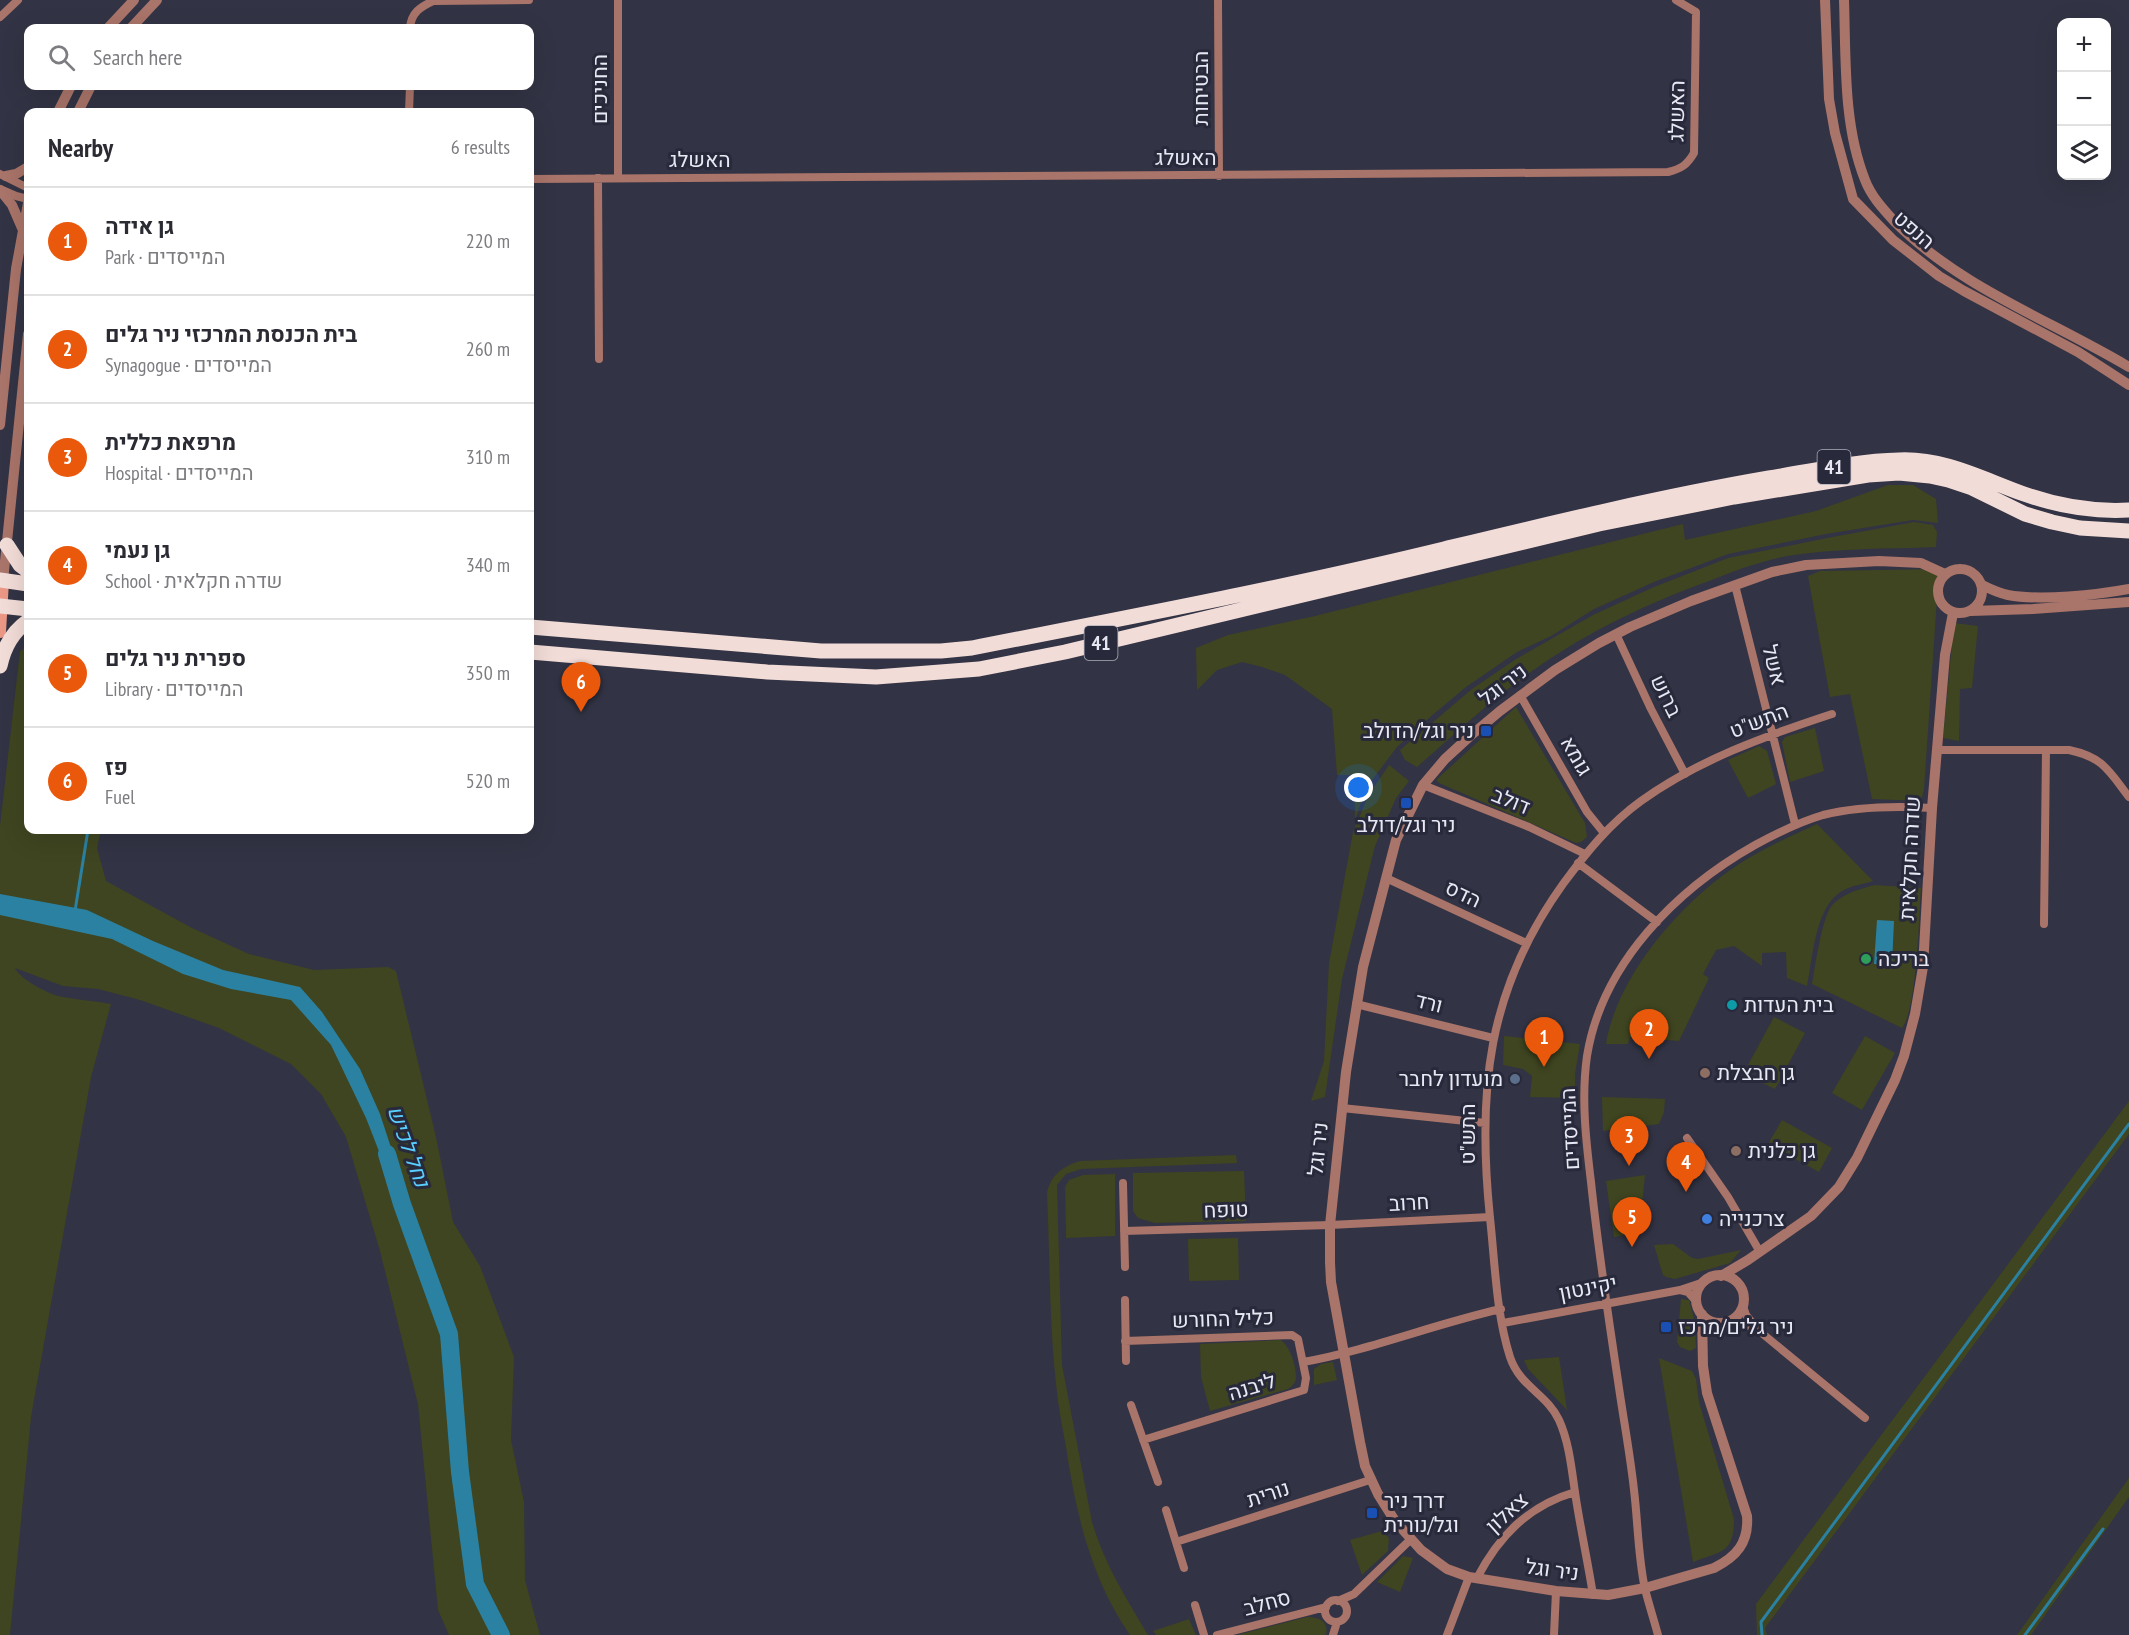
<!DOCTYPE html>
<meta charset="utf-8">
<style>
body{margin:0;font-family:"PT Sans Narrow",Heebo,sans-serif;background:#f7f7f7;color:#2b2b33}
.controls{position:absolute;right:18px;top:18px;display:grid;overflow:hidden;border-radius:12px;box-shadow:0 6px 24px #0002}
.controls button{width:54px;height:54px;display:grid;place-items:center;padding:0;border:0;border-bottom:2px solid #e1e1e2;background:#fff;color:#2b2b33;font:30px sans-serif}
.you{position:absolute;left:1359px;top:788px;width:21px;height:21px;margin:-15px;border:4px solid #fff;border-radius:50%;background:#1a73e8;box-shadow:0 0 0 9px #1a73e833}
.badge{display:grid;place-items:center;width:39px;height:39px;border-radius:50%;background:#ea580c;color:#fff;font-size:20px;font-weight:700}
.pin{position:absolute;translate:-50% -50px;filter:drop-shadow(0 2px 3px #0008)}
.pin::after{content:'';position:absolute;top:32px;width:21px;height:18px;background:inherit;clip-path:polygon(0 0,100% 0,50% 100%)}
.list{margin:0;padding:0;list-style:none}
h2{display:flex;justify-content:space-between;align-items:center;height:78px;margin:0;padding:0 24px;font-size:26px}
h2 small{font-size:20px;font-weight:400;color:#7c7c81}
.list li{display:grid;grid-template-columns:39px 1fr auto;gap:18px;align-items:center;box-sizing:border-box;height:108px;padding:0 24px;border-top:2px solid #e1e1e2}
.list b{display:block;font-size:22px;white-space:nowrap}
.list p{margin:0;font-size:20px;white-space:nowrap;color:#7c7c81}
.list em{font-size:20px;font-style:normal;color:#7c7c81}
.icon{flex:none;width:33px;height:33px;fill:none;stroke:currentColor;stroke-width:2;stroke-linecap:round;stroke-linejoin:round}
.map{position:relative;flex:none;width:2129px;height:1635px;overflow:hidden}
.search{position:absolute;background:#fff;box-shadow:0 6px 24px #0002;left:24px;top:24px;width:510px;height:66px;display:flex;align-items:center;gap:15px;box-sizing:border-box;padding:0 21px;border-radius:12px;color:#7c7c81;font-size:22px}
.panel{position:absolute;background:#fff;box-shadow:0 6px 24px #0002;left:24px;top:108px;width:510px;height:726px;border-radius:12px}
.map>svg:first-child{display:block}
.green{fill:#3f4520}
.water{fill:#2b81a2}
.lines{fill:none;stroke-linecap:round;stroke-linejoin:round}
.stream{stroke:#2b81a2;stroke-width:3}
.river{stroke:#2b81a2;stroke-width:18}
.minor{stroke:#a97469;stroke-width:8}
.tertiary{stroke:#a97469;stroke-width:10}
.secondary{stroke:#eb9786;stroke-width:12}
.trunk{stroke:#f2dcd7;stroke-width:15}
.transit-dot{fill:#1a4fb4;stroke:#28293a;stroke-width:2}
.leisure-dot{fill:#2e9e5b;stroke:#28293a;stroke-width:2}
.culture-dot{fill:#0f9aa8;stroke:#28293a;stroke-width:2}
.education-dot{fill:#8d6e63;stroke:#28293a;stroke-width:2}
.service-dot{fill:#5c6f8a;stroke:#28293a;stroke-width:2}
.shop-dot{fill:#3f7fe0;stroke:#28293a;stroke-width:2}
.labels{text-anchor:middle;stroke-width:6;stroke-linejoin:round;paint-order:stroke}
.shield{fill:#28293a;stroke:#aeafbc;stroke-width:1.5}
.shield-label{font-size:20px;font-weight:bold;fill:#e7e8f4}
.street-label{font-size:21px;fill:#e7e8f4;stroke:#28293a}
.poi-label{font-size:21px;fill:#e7e8f4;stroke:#28293a;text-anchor:start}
.water-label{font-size:22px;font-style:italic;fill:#59cfff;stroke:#28293a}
</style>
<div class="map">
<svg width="2129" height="1635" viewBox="0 0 2129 1635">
<rect width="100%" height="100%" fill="#323344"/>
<!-- green -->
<path class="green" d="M1888,485H1913L1936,499L1938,523L1913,520L1826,534L1728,554L1654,582L1594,609L1551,636L1517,652L1466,687L1429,718L1397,747L1366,788L1355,820L1354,775H1337L1332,709L1285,675L1262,667L1242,662L1217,670L1197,690L1196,648L1228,635L1315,616L1683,524L1685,540L1816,511Z
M1914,522L1933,525L1937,532L1936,547C1887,549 1836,548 1787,556C1760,561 1734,571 1709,581C1648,603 1589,631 1535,669C1493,698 1455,734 1417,767L1405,760L1400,750L1472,689L1516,659L1593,615L1654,587L1728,558L1827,538Z
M1939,569L1924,789L1921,801L1872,799L1850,694L1830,697L1808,576L1820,571Z
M1954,623L1978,626L1972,688L1960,689L1959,741L1943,738Z
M28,646V830H101L97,848L106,881L192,928L249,954L314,970L388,967L396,971L436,1137L453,1222L480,1266L514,1357L511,1440L524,1502L525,1580L540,1635H449L438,1610L418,1404L380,1251L346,1137L321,1094L291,1064L219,1028L140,1000L98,989L63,986L15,968C20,979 49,995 63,997C79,1000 95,1001 111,1004L91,1077L31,1417L10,1635H0V826L20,651Z
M1516,707L1585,823L1587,837L1581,842L1576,843L1439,783L1436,780Z
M1815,728L1824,771L1790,782L1782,742L1785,737Z
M1759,746L1767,751L1776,784L1748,798L1728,760Z
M1389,765L1409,781L1396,798L1375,846L1342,979L1325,1097L1311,1101L1324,1061L1329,963L1353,832L1369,794Z
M1817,824L1873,881C1865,884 1854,885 1846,889C1815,902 1813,957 1807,986L1787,978L1786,952L1762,953V966L1734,946L1716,950L1703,974L1709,978L1679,1041L1630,1037L1628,1044H1606C1617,975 1682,901 1739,864C1764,848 1791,836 1817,824Z
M1875,885L1921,888C1919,916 1917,1009 1902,1028L1812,984C1815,967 1822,917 1832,905C1844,893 1859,889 1875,885Z
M1774,1017L1805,1033L1775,1089L1755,1079L1759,1071L1748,1065Z
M1504,1036L1580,1044L1575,1074V1098L1530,1097L1532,1076L1523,1069L1503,1065Z
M1865,1036L1895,1053L1862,1110L1832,1093Z
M1602,1097L1665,1099L1664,1112L1659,1124L1603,1131Z
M2129,1101V1134L1765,1628L1767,1635H1757L1756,1604Z
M1782,1120L1832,1148L1819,1172L1768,1144Z
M1236,1155L1237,1163L1081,1169L1066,1174L1057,1185L1062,1365L1092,1522C1105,1565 1125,1596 1148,1635H1130C1091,1579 1076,1514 1066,1447C1062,1426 1058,1405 1056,1384C1049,1321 1050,1257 1047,1193C1050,1176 1063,1166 1080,1161Z
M1244,1171L1246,1221L1155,1223L1138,1218L1133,1211V1173Z
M1115,1174V1236L1066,1238L1065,1187L1069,1180L1083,1175Z
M1645,1175L1639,1233L1614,1237L1606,1181Z
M1238,1238L1239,1280L1189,1281L1188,1239Z
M1673,1244L1692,1258L1698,1259L1741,1250L1730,1263L1675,1279L1666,1277L1663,1275L1654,1245Z
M1681,1299L1689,1300L1695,1323L1696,1348L1690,1351L1680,1347L1677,1342Z
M1280,1340C1290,1344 1299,1372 1295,1382C1293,1385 1291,1387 1288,1389L1210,1411L1201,1377L1200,1344Z
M1559,1357L1567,1410L1528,1369L1524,1360Z
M1659,1358L1692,1371L1696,1379L1699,1402L1734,1519C1734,1554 1721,1551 1693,1562Z
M1333,1362L1337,1380L1314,1385V1369L1321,1364Z
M2129,1478V1497L2031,1635H2017Z
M1382,1531L1389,1538L1388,1551L1362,1575L1350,1540Z
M1403,1556L1413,1558L1400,1592L1377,1582Z
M1307,1617C1319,1617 1329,1621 1326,1635H1237Z
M1189,1619L1196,1635H1156L1153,1631Z"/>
<!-- water -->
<path class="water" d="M0,894L87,910L153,941L223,970L300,987L322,1012L360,1069L380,1114L400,1175L389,1177L366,1118L331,1045L291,1000L231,989L183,974L112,939L0,915Z
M1877,920L1894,921L1892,965L1874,964Z"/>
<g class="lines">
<!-- stream -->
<path class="stream" d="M75,911L88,830
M1762,1635L1761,1622L2129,1124
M2025,1635L2103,1529"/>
<!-- river -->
<path class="river" d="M387,1154L402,1204L449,1334L460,1472L475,1584L501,1635"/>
<!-- minor -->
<path class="minor" d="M1218,0L1219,176
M0,17L18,0
M410,28C411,13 420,7 433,1L529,0
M409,112L410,86
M0,174L28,188
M598,178L599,359
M618,178V0
M530,179L1668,172C1681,169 1687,165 1694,153L1696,12L1676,0
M0,189L16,196L28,199
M1735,585L1795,824
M1616,634L1651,709L1685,774
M1520,695L1587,812L1604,833
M1937,750H2069C2103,757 2109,771 2129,797
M1423,785L1529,827L1585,854
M1578,863L1657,922
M1386,878L1526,943
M2044,924L2046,750
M1356,1004L1493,1038
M1342,1108L1485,1123
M1687,1138L1728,1197L1760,1252
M1123,1183L1125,1267
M1124,1231L1330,1225L1490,1217
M1680,1290L1688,1292L1696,1301
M1125,1300L1126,1361
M1743,1306L1746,1315L1758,1330L1865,1418
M1731,1320L1755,1328
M1503,1323L1680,1290L1704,1282
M1125,1341L1292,1335L1298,1339L1306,1378L1304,1390L1143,1440
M1303,1362C1370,1350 1434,1324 1501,1309
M1131,1405L1158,1482
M1166,1510L1184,1568
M1176,1542L1370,1480
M1477,1578C1499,1536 1528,1506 1575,1492
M1593,1595C1588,1563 1581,1531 1576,1499C1572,1474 1570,1444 1559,1420C1547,1394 1520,1387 1510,1357C1496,1313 1495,1263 1490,1218C1477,1091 1487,990 1563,884C1586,853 1609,824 1641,801C1698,760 1765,736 1832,714
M1325 1611a11 11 0 1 1 22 0a11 11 0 1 1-22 0Z
M1338,1601L1354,1594L1410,1540
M1195,1605L1204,1635
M1217,1635L1326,1607
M1333,1635L1337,1622
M1447,1635L1469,1577
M1554,1635L1556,1591
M1658,1635C1654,1620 1649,1605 1645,1589C1638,1557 1638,1523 1634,1490C1630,1453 1623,1417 1618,1381C1608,1315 1598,1249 1591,1182C1586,1141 1581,1098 1587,1056C1602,963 1677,889 1755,845C1777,833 1799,822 1823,815C1859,806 1896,806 1932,808"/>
<!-- tertiary -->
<path class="tertiary" d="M1825,0L1829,99L1835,133L1853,199L1893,240L1939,276L1964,291L2078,352L2129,385
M1844,0C1846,59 1843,125 1865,180C1871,196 1883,209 1894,221C1959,287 2050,320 2129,367
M108,28L134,0
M131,28L157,0
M58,112L71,86
M78,112L91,86
M6,176L16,174L28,167
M0,190L12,205L22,228
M0,425L16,269L28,203
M1938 591a22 22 0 1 1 44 0a22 22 0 1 1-44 0Z
M3,581L28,334
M1982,585C1990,589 1999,593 2008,595C2040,601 2097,595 2129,589
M1971,611L2033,609L2129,602
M1696 1299a24 24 0 1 1 48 0a24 24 0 1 1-48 0Z
M1721,1276L1748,1260L1811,1216L1839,1187L1857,1158L1895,1080L1904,1056L1915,1014L1923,967L1932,808L1945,655L1953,613
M1702,1314L1703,1366L1707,1393L1747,1516C1749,1543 1736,1557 1714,1568L1645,1588L1608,1595L1556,1591L1469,1577L1447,1569L1421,1550L1395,1521L1378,1494L1365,1466L1360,1442L1331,1282L1330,1262V1225L1346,1072L1363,967L1396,840L1423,785L1445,759L1469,737L1500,711L1555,670L1599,643L1630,627L1691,601L1772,572L1806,565L1879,561L1921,563L1945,574"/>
<!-- secondary -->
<path class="secondary" d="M0,632L3,581"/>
<!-- trunk -->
<path class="trunk" d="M7,545L20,565L28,571
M0,580L28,584
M0,606L28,609
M530,627L821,651H941L972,648C1129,617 1288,587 1444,549C1552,523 1659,497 1769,478C1812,471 1855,461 1899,460C1944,458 1982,479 2024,494C2058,506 2093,512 2129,510
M530,652L767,672L876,677L979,669L1065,652L1599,524L1734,497L1868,475L1899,473L1930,476L1948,480L1972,488L2025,514L2052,522L2080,528L2129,531
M0,666C4,647 12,632 28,621"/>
</g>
<!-- markers -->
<g class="transit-dot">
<rect x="1480" y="725" width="12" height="12" rx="3"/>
<rect x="1400" y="797" width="12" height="12" rx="3"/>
<rect x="1660" y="1321" width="12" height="12" rx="3"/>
<rect x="1366" y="1507" width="12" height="12" rx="3"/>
</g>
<circle class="leisure-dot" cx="1866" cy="959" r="6"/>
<circle class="culture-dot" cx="1732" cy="1005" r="6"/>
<g class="education-dot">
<circle cx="1705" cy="1073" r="6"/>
<circle cx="1736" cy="1151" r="6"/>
</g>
<circle class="service-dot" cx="1515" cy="1079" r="6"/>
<circle class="shop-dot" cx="1707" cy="1219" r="6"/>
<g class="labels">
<!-- shield labels -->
<g class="shield">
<rect x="1817.5" y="450" width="33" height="34" rx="4.5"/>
<rect x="1084.5" y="626" width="33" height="34" rx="4.5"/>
</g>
<g class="shield-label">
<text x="1834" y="474">41</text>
<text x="1101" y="650">41</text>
</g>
<!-- street labels -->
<g class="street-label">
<text transform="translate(1201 88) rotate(-90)" y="7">הבטיחות</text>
<text transform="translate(600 89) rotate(-90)" y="7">החניכים</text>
<text transform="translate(1677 111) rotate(-89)" y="7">האשלג</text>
<text x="1186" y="165">האשלג</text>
<text x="700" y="167">האשלג</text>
<text transform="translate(1914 230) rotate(41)" y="7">הנפט</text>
<text transform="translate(1774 665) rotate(76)" y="7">אשל</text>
<text transform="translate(1503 685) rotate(-37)" y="7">ניר וגל</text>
<text transform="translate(1666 696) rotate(64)" y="7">ברוש</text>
<text transform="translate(1759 721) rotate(-21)" y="7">התש"ט</text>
<text transform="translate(1576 756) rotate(60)" y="7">גומא</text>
<text transform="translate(1511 801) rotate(22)" y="7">דולב</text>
<text transform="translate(1910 858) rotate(-87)" y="7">שדרה חקלאית</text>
<text transform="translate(1463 894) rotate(25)" y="7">הדס</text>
<text transform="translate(1429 1003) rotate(14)" y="7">ורד</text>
<text transform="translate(1570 1129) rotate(-93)" y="7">המייסדים</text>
<text transform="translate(1468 1134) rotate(-90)" y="7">התש"ט</text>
<text transform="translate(1318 1149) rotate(-84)" y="7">ניר וגל</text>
<text transform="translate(1409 1203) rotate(-3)" y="7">חרוב</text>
<text transform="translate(1226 1210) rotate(-2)" y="7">טופח</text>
<text transform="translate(1588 1288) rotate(-11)" y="7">יקינטון</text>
<text transform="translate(1223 1319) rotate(-2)" y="7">כליל החורש</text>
<text transform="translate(1252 1387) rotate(-17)" y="7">ליבנה</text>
<text transform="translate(1268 1494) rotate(-18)" y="7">נורית</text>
<text transform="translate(1507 1513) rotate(-42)" y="7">צאלון</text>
<text transform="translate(1552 1570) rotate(8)" y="7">ניר וגל</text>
<text transform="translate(1267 1603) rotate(-15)" y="7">סחלב</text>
</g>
<!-- poi labels -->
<g class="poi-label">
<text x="1474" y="738" text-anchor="end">ניר וגל/הדולב</text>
<text x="1406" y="832" text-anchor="middle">ניר וגל/דולב</text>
<text x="1878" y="966">בריכה</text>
<text x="1744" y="1012">בית העדות</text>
<text x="1717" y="1080">גן חבצלת</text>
<text x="1503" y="1086" text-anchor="end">מועדון לחבר</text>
<text x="1748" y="1158">גן כלנית</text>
<text x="1719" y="1226">צרכנייה</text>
<text x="1678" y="1334">ניר גלים/מרכז</text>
<text x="1384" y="1508">דרך ניר<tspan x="1384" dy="24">וגל/נורית</tspan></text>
</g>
<!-- water labels -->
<g class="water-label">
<text transform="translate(409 1146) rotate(70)" y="8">נחל לכיש</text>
</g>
</g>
</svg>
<div class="controls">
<button>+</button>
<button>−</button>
<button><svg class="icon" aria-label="layers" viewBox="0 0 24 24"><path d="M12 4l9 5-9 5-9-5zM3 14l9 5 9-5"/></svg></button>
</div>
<div class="you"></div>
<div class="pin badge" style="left:1544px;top:1067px">1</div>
<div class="pin badge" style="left:1649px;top:1059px">2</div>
<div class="pin badge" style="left:1629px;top:1166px">3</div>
<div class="pin badge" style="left:1686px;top:1192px">4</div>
<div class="pin badge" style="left:1632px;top:1247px">5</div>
<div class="pin badge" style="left:581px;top:712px">6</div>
<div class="search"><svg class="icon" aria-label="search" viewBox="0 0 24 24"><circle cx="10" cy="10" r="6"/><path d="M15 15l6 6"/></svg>Search here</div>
<section class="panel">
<h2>Nearby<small>6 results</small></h2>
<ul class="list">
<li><span class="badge">1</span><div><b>גן אידה</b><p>Park · המייסדים</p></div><em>220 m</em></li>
<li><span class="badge">2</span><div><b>בית הכנסת המרכזי ניר גלים</b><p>Synagogue · המייסדים</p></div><em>260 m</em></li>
<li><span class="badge">3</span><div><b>מרפאת כללית</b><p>Hospital · המייסדים</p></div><em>310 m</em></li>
<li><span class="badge">4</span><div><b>גן נעמי</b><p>School · שדרה חקלאית</p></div><em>340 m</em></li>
<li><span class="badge">5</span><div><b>ספרית ניר גלים</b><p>Library · המייסדים</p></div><em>350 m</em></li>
<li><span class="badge">6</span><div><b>פז</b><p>Fuel</p></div><em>520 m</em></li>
</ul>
</section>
</div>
